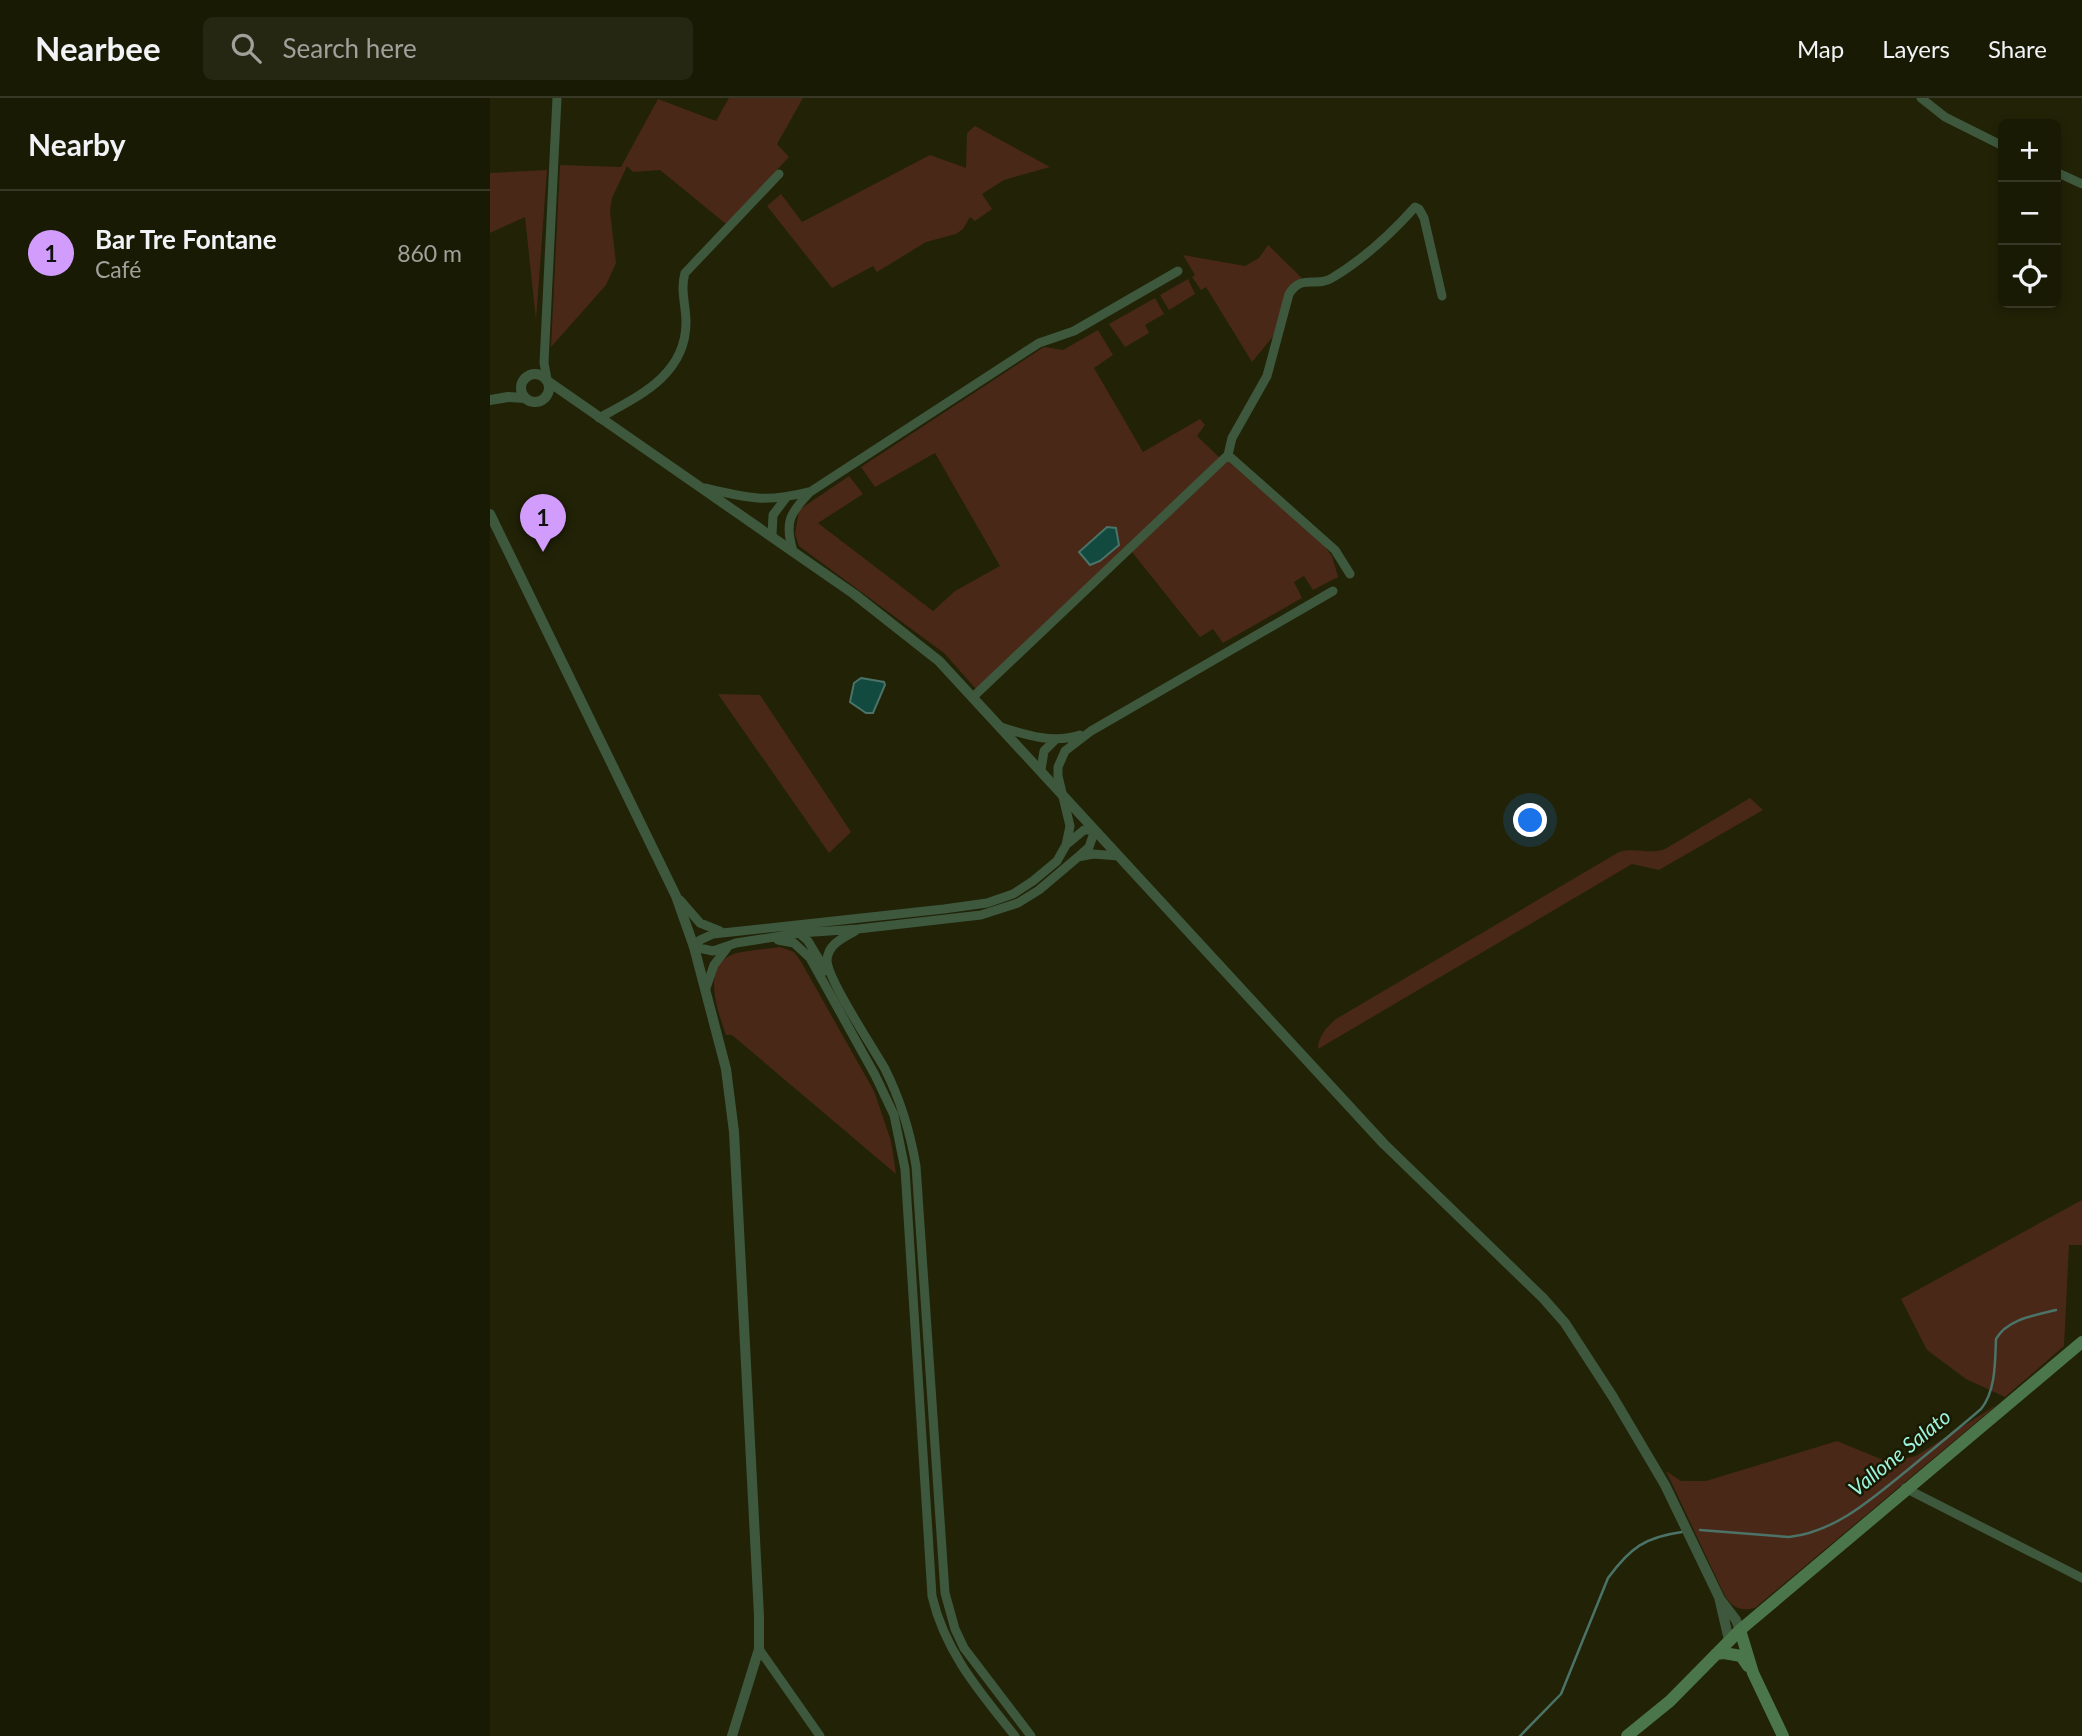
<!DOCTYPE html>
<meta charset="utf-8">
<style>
body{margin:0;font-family:Lato,sans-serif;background:#262713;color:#f1f3f6}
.controls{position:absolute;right:21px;top:21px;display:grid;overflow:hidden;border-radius:10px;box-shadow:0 4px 10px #0003}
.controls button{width:63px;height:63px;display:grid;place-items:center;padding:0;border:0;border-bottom:2px solid #373826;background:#191a04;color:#f1f3f6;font:35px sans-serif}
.you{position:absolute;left:1041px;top:723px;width:24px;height:24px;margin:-18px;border:5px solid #fff;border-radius:50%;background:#1a73e8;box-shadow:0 0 0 10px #1a73e833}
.badge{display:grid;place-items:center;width:46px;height:46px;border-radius:50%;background:#d29cfd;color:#111;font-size:23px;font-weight:700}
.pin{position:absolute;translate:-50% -58px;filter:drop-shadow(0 2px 4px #0008)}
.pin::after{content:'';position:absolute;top:37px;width:24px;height:21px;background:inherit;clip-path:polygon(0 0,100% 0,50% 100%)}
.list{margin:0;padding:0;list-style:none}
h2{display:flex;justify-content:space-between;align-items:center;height:91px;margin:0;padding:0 28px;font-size:30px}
h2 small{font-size:23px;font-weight:400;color:#9fa19a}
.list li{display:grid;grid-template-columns:46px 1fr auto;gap:21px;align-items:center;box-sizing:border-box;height:126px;padding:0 28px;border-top:2px solid #373826}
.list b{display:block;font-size:26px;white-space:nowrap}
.list p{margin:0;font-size:23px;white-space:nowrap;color:#9fa19a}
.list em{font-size:23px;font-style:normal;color:#9fa19a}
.icon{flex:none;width:38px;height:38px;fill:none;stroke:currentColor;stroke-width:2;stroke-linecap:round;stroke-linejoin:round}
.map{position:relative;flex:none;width:1592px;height:1638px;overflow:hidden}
header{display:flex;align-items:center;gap:42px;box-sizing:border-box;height:98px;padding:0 35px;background:#191a04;border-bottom:2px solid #373826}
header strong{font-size:33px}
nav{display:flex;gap:38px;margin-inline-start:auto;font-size:24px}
.search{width:490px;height:63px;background:#262713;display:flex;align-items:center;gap:18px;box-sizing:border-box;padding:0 24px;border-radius:10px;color:#9fa19a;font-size:26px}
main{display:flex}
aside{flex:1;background:#191a04}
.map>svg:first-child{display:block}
.green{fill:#4a2817}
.water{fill:#124a40;stroke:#4b7367;stroke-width:2}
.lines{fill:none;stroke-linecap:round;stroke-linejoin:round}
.stream{stroke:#4b7367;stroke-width:2.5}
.minor{stroke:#3d583d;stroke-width:9}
.tertiary{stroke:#3d583d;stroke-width:10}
.secondary{stroke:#4b764c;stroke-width:12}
.labels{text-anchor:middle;stroke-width:5;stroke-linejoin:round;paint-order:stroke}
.water-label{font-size:21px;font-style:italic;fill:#9cf3df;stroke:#181900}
</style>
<header>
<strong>Nearbee</strong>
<div class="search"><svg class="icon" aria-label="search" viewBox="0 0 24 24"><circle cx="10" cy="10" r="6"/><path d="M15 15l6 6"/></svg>Search here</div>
<nav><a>Map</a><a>Layers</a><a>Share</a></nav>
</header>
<main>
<aside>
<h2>Nearby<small></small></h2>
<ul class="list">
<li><span class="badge">1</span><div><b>Bar Tre Fontane</b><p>Café</p></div><em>860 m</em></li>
</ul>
</aside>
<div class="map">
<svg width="1592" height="1638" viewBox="0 0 1592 1638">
<rect width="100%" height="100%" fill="#212206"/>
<!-- green -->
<path class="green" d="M239,0H313L287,46L299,59L236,126L170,72L143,74L137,68L122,100L120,113L126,165L116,187L61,249L70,67L131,69L168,1L226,23Z
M485,28L560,69L514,82L492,96L502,111L485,123L480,119L473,131L466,136L436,144L387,174L383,168L342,190L277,108L291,96L312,124L440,57L476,70L477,35Z
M57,72L46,222L35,119L0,135V75Z
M778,147L812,180L800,188L786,235L762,264L716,189L711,192L702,179L705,177L693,157L755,168L769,160Z
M698,181L705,196L679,212L670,197Z
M665,200L674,216L655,227L659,235L635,249L619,226Z
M608,232L623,257L604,270L653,354L710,321L715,327L707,338L731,361L486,591L454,555L309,448L305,436L309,412L359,378L373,396L328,425L443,513L465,493L510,468L445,355L385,389L371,369L554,249L573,252Z
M738,363L833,446L842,458L848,479L823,492L814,478L804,484L812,500L733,545L723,531L710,539L642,454Z
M228,596L270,597L361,734L339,755Z
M1260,700L1273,712L1169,772L1142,766L828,951C828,938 837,929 846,921L1129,754C1145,749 1160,757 1175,751Z
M290,849L304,854L310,862L384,993L401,1043L406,1076L242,937H236C228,913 209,866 247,855C261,852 276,851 290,849Z
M1592,1102V1147H1579L1574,1248L1515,1299L1476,1281L1437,1252L1411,1201Z
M1508,1306L1265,1510C1250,1513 1244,1511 1235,1498L1176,1373L1191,1383H1216L1347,1343L1398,1364L1426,1358Z"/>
<!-- water -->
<path class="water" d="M617,429L626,430L629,447L610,463L600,467L589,454Z
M371,580L394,584L395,587L383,615H376L360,604L364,585Z"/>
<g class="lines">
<!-- stream -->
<path class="stream" d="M1210,1432L1299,1439C1346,1434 1384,1399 1420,1370C1444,1350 1468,1331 1491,1311C1506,1293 1505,1263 1506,1241C1517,1221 1546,1217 1566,1212
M1030,1638L1071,1596L1118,1480C1140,1450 1155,1439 1192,1434"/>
<!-- minor -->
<path class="minor" d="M1431,0L1455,19L1513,48
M1566,74L1592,86
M57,281L54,265L67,0
M109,320C149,298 196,277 196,224C196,207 190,192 195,175L289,76
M738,357L845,452L860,476
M215,390C257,400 275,405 318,394
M282,437L283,417L295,401
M303,453C294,424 300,415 320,394L549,245L584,233L688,173
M483,599L738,357L742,340L777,278L799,196C812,175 826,190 842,180C874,161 900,137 925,109L929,111L934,120L952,198
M511,629C536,637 563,646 590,637
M551,672L554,653L565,642
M577,746L594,732H605L599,749L589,758
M629,758L603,756L588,759L549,792L528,805L491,817L368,831L310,835L246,845L223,853L204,849L210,842L223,836L454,811L497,805L523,796L543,783L567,763L576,747L580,728L568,678V669L575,653L601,633L843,493
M190,802L210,825L230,833
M365,833C353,840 338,846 337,862C337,881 384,951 395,971C411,1003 420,1033 426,1068L455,1495L465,1531L474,1550L541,1638
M308,834L318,843L336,873
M288,842L304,845L320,860L385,977L404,1017L415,1071L442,1498C455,1554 490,1594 525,1638
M216,890L224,867L237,850
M1415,1390L1592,1480
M269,1551L330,1638"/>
<!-- tertiary -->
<path class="tertiary" d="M31 290a14 14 0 1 1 28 0a14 14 0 1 1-28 0Z
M59,284L364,496L449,563L894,1046L1053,1200L1075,1225L1123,1299L1175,1387L1229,1499L1239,1542
M0,302L18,299L35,300
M0,416L186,798L204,849L236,971L244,1034L269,1518V1551L242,1638
M1230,1501L1246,1522L1250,1532"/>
<!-- secondary -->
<path class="secondary" d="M1250,1532L1263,1575L1293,1638
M1226,1556L1234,1555L1251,1558L1258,1568
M1137,1638L1180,1603L1250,1532L1592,1244"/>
</g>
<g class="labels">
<!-- water labels -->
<g class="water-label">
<text transform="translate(1410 1355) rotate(-39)" y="7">Vallone Salato</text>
</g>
</g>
</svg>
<div class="controls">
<button>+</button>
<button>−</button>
<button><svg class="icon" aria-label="locate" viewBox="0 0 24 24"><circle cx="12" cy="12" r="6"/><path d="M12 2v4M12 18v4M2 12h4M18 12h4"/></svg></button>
</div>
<div class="you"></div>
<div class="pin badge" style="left:53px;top:454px">1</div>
</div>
</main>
